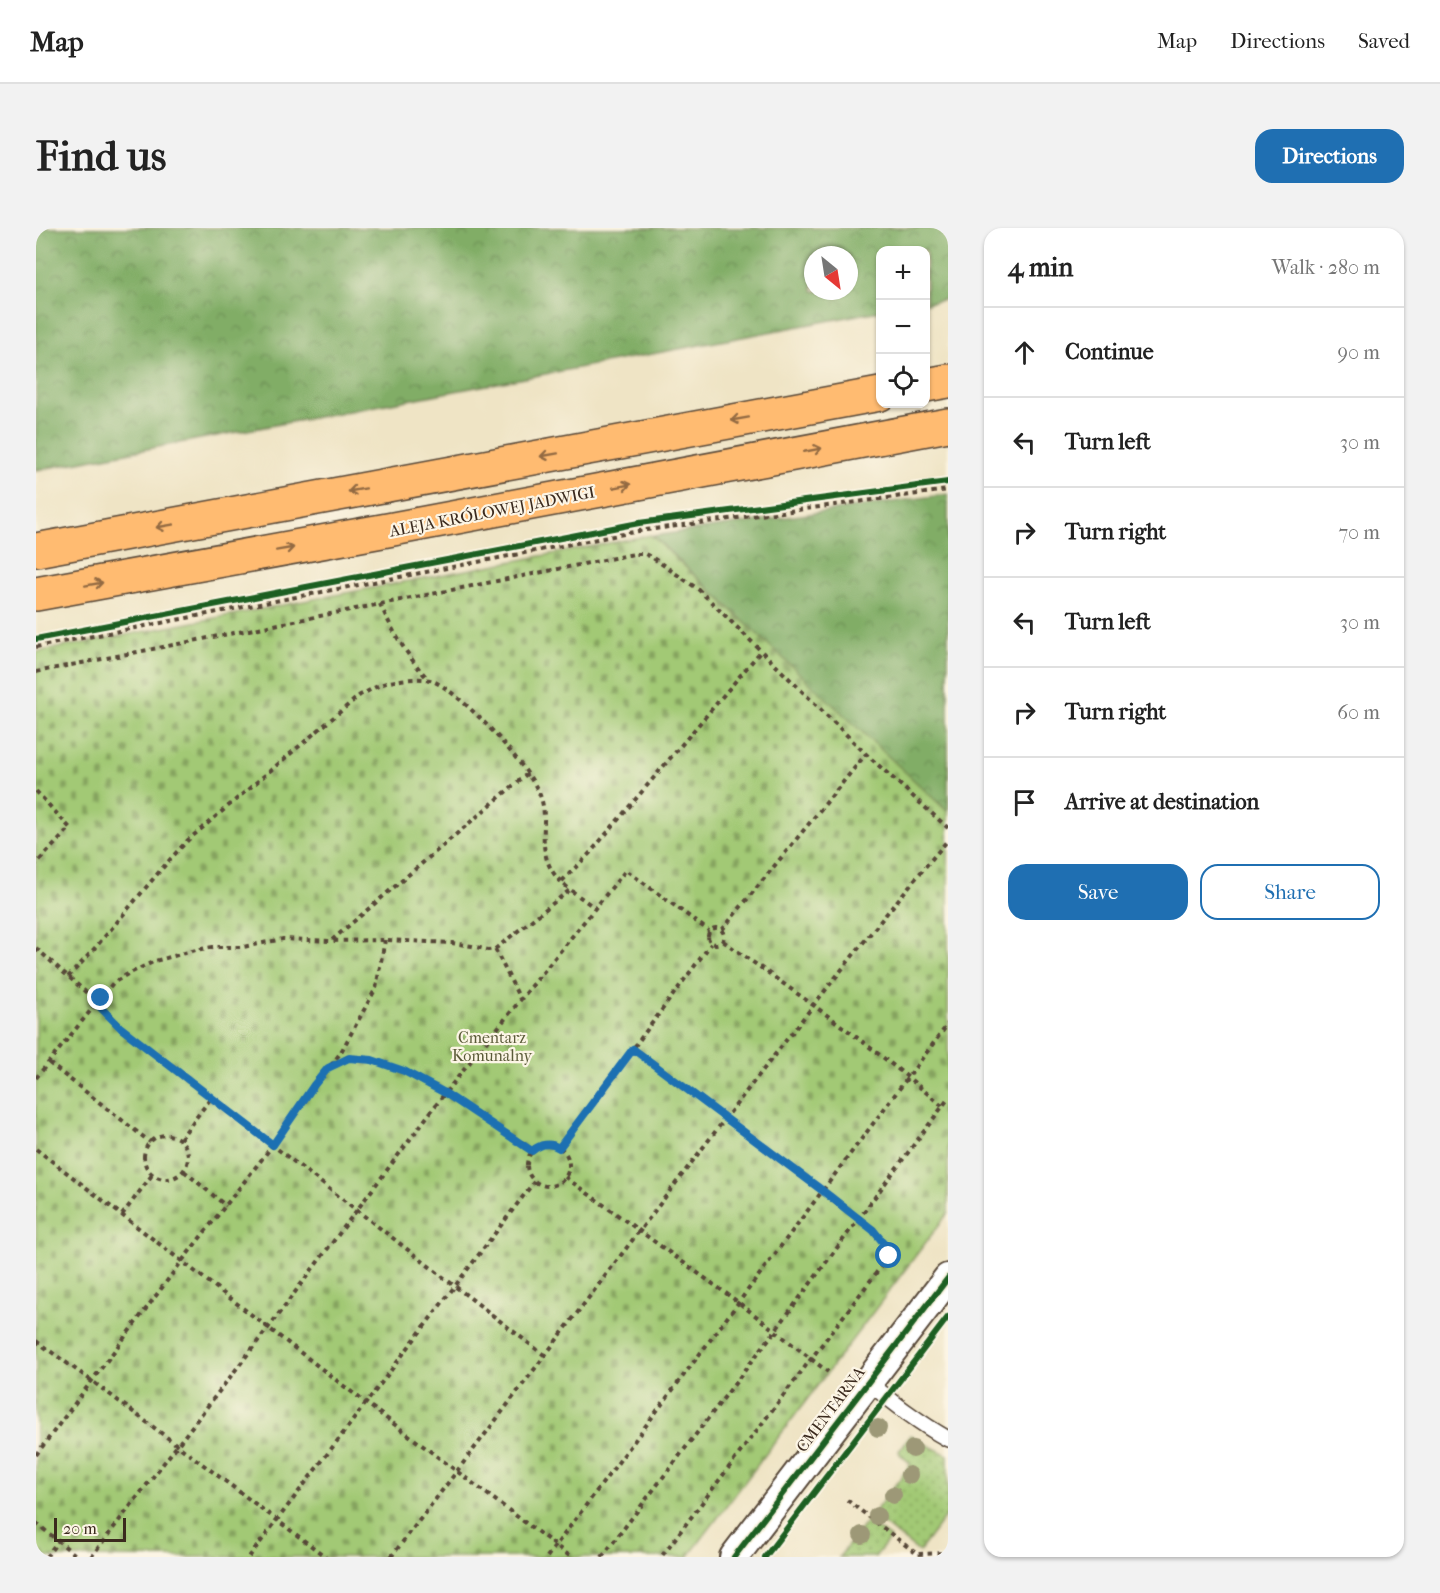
<!DOCTYPE html>
<meta charset="utf-8">
<style>
body{margin:0;font-family:"IM FELL French Canon",serif;background:#f2f2f2;color:#222}
.controls{position:absolute;right:18px;top:18px;display:grid;overflow:hidden;border-radius:12px;box-shadow:0 2px 4px #0004}
.controls button{width:54px;height:54px;display:grid;place-items:center;padding:0;border:0;border-bottom:2px solid #e0e0e0;background:#fff;color:#222;font:30px sans-serif}
.compass{position:absolute;left:768px;top:18px;width:54px;height:54px;border-radius:50%;background:#fff;box-shadow:0 2px 4px #0004;rotate:150deg}
.scale{position:absolute;left:18px;bottom:15px;width:72px;box-sizing:border-box;padding-left:6px;border:3px solid #3b2a1e;border-top:0;font-size:16px;line-height:21px;white-space:nowrap;color:#3b2a1e;-webkit-text-stroke:4px #fcf5e5;paint-order:stroke}
.stop{position:absolute;width:18px;height:18px;margin:-14px;border:4px solid #1f6fb2;border-radius:50%;background:#fff}
.stop.end{background:#1f6fb2;border-color:#fff;box-shadow:0 2px 6px #0008}
.list{margin:0;padding:0;list-style:none}
h2{display:flex;justify-content:space-between;align-items:center;height:78px;margin:0;padding:0 24px;font-size:26px}
h2 small{font-size:20px;font-weight:400;color:#767676}
.list li{display:grid;grid-template-columns:39px 1fr auto;gap:18px;align-items:center;box-sizing:border-box;height:90px;padding:0 24px;border-top:2px solid #e0e0e0}
.list b{display:block;font-size:22px;white-space:nowrap}
.list em{font-size:20px;font-style:normal;color:#767676}
.actions{display:flex;gap:12px;padding:18px 24px}
.actions a{flex:1;padding:14px 0;border:2px solid #1f6fb2;border-radius:18px;text-align:center;font-size:21px;color:#1f6fb2}
.actions .main{background:#1f6fb2;color:#fff}
.icon{flex:none;width:33px;height:33px;fill:none;stroke:currentColor;stroke-width:2;stroke-linecap:round;stroke-linejoin:round}
.map{position:relative;flex:none;width:912px;height:1329px;overflow:hidden;border-radius:18px}
header{display:flex;align-items:center;gap:36px;box-sizing:border-box;height:84px;padding:0 30px;background:#fff;border-bottom:2px solid #e0e0e0}
header strong{font-size:28px}
nav{display:flex;gap:33px;margin-inline-start:auto;font-size:21px}
.intro{display:flex;align-items:center;justify-content:space-between;box-sizing:border-box;height:144px;padding:0 36px}
h1{margin:0;font-size:42px}
.button{padding:15px 27px;border-radius:18px;background:#1f6fb2;color:#fff;font-size:21px;font-weight:700}
main{display:flex;gap:36px;padding:0 36px}
aside{flex:1;background:#fff;border-radius:18px;box-shadow:0 2px 4px #0004}
.map>svg:first-child{display:block}
.grass{fill:url(#grass-dots);stroke:#6e7a49;stroke-width:1.5}
.forest{fill:url(#forest-crowns);stroke:#5e6c42;stroke-width:1.5;fill-rule:evenodd}
.cemetery{fill:url(#cemetery-stones);stroke:#6e7a49;stroke-width:1.5}
.lines{fill:none;stroke-linecap:round;stroke-linejoin:round}
.service-casing{stroke:#564637;stroke-width:18}
.minor-casing{stroke:#564637;stroke-width:32}
.primary-casing{stroke:#564637;stroke-width:36}
.path{stroke:#564637;stroke-width:4;stroke-dasharray:4.5 4.5;stroke-linecap:butt}
.service{stroke:#fff;stroke-width:15}
.minor{stroke:#fff;stroke-width:28}
.primary{stroke:#ffbb71;stroke-width:33}
.cycleway-casing{stroke:#fcf5e5;stroke-width:10}
.cycleway{stroke:#1b5e20;stroke-width:6}
.tree{fill:#9d9877}
.oneway{stroke:#936b43}
.route{stroke:#1f6fb2;stroke-width:8}
.labels{text-anchor:middle;stroke-width:4.5;stroke-linejoin:round;paint-order:stroke}
.street-label{font-size:16px;fill:#3b2a1e;stroke:#fcf5e5}
.park-label{font-size:16px;fill:#5a5a38;stroke:#fcf5e5}
</style>
<header>
<strong>Map</strong>
<nav><a>Map</a><a>Directions</a><a>Saved</a></nav>
</header>
<div class="intro"><h1>Find us</h1><a class="button">Directions</a></div>
<main>
<div class="map">
<svg width="912" height="1329" viewBox="0 0 912 1329">
<defs>
<pattern id="grass-dots" width="8" height="8" patternUnits="userSpaceOnUse" patternTransform="scale(1.5)"><rect width="8" height="8" fill="#a2c974"/><path d="M2 2h.1M6 6h.1" fill="none" stroke="#85a35f" stroke-width="1.8" stroke-linecap="round"/></pattern>
<pattern id="forest-crowns" width="20" height="18" patternUnits="userSpaceOnUse" patternTransform="scale(1.5)"><rect width="20" height="18" fill="#81ad66"/><path d="M2 6a3 3 0 1 1 6 0M12 15a3 3 0 1 1 6 0" fill="none" stroke="#6b8d53"/></pattern>
<pattern id="cemetery-stones" width="16" height="16" patternUnits="userSpaceOnUse" patternTransform="scale(1.5)"><rect width="16" height="16" fill="#a2c974"/><path d="M2 7V4a2 2 0 0 1 4 0v3zM10 15v-3a2 2 0 0 1 4 0v3z" fill="#85a35f"/></pattern>
</defs>
<rect width="100%" height="100%" fill="#fcf5e5"/>
<filter id="ink" filterUnits="userSpaceOnUse"><feTurbulence type="fractalNoise" baseFrequency=".0167" numOctaves="2"/><feDisplacementMap in="SourceGraphic" scale="12" xChannelSelector="R" yChannelSelector="G"/><feConvolveMatrix kernelMatrix="1 2 1 2 8 2 1 2 1" color-interpolation-filters="sRGB"/></filter>
<filter id="wash" filterUnits="userSpaceOnUse"><feTurbulence type="fractalNoise" baseFrequency=".008" numOctaves="4" result="noise"/><feDisplacementMap in="SourceGraphic" scale="24" xChannelSelector="R" yChannelSelector="G"/><feGaussianBlur stdDeviation="1.35" result="paint"/><feColorMatrix in="noise" values="0 0 0 0 0 0 0 0 0 0 0 0 0 0 0 0 0 1.4 0 .05"/><feComposite in="paint" operator="in"/></filter>
<g filter="url(#wash)">
<rect width="100%" height="100%" fill="#efe4c5"/>
<!-- grass -->
<path class="grass" d="M875,1207L889,1216L912,1227V1285L883,1324L836,1287L875,1236L864,1226L863,1223Z
M831,1293L854,1310L839,1329H803Z"/>
<!-- forest -->
<path class="forest" d="M0,0H912V71L890,75V22H844V83L0,242ZM777,27H813V63H777Z
M912,266V583L860,538L617,308Z"/>
<!-- cemetery -->
<path class="cemetery" d="M615,307L912,584V985L652,1329H0V424Z"/>
</g>
<g filter="url(#ink)">
<g class="lines">
<!-- service casing -->
<g class="service-casing">
<path id="service" d="M832,1154C858,1175 883,1195 912,1211"/>
</g>
<!-- minor casing -->
<g class="minor-casing">
<path id="minor" d="M698,1329L912,1050"/>
</g>
<!-- primary casing -->
<g class="primary-casing">
<path id="primary" d="M890,157L912,153
M0,322L844,166
M0,366L357,301L912,197"/>
</g>
<!-- path -->
<path class="path" d="M344,376C357,404 371,428 392,451
M0,419L603,303L912,262
M0,444L598,326H609L617,330L662,361L830,526L912,600
M0,563L34,600L0,636
M526,653L554,625L725,423
M672 708a8 8 0 1 1 16 0a8 8 0 1 1-16 0Z
M686,702L830,526
M296,712L492,545
M687,713C762,766 837,818 906,878
M0,720L53,767L85,800L508,1127
M459,721L484,771
M32,749C75,705 110,656 152,612L324,467C331,464 337,460 344,457C356,452 382,449 394,452C423,461 496,541 505,570C513,595 501,615 515,641C524,657 545,669 559,680
M597,821L787,963L837,1001L846,1013L853,1028L625,1329
M13,835L114,914
M295,838L305,824L340,760L349,712
M0,850L77,755L90,747L119,733L160,722L177,719H207L247,711L295,713L349,712L416,715L436,718L452,722L459,721L535,661
M108 929a22 22 0 1 1 44 0a22 22 0 1 1-44 0Z
M144,911L175,870
M491 937a21 21 0 1 1 42 0a21 21 0 1 1-42 0Z
M523,920L675,716
M0,921L330,1175L535,1329
M148,943L190,978
M529,949L702,1074L792,1144
M86,987L116,947
M0,1113L56,1153L290,1329
M0,1227L146,1033L237,917L278,857L292,840L313,829L336,832L368,843L409,865L497,923
M811,1272L881,1326L910,1325L912,1327
M0,1295L42,1329
M10,1329L22,1313
M55,1329L232,1100L409,865L590,642L673,703
M213,1329L498,954
M355,1329C474,1175 590,1019 709,865C776,779 842,694 912,612
M511,1329L912,796
M566,1329L739,1103L912,871"/>
<!-- service -->
<use href="#service" class="service"/>
<!-- minor -->
<use href="#minor" class="minor"/>
<!-- primary -->
<use href="#primary" class="primary"/>
<!-- cycleway casing -->
<g class="cycleway-casing">
<path id="cycleway" d="M0,411L603,295L912,254
M698,1329L912,1050
M729,1329L912,1089"/>
</g>
<!-- cycleway -->
<use href="#cycleway" class="cycleway"/>
</g>
<!-- trees -->
<g class="tree">
<circle cx="842" cy="1200" r="9"/>
<circle cx="877" cy="1221" r="9"/>
<circle cx="873" cy="1247" r="9"/>
<circle cx="857" cy="1267" r="9"/>
<circle cx="841" cy="1288" r="9"/>
<circle cx="826" cy="1307" r="9"/>
</g>
<!-- one-way arrows -->
<defs><path id="oneway-shaft" d="M-6 0H5M1.5-3L5.5 0L1.5 3" fill="none" stroke-width="1.6" stroke-linecap="round" stroke-linejoin="round" transform="scale(1.5)"/></defs>
<g class="oneway">
<use href="#oneway-shaft" transform="translate(704 191) rotate(170)"/>
<use href="#oneway-shaft" transform="translate(777 222) rotate(-11)"/>
<use href="#oneway-shaft" transform="translate(513 227) rotate(170)"/>
<use href="#oneway-shaft" transform="translate(586 258) rotate(-11)"/>
<use href="#oneway-shaft" transform="translate(321 262) rotate(170)"/>
<use href="#oneway-shaft" transform="translate(129 298) rotate(170)"/>
<use href="#oneway-shaft" transform="translate(249 321) rotate(-10)"/>
<use href="#oneway-shaft" transform="translate(58 356) rotate(-10)"/>
</g>
</g>
<g class="lines" filter="url(#ink)">
<!-- route -->
<path class="route" d="M65,770L60,775L85,800L237,917L278,857L292,840L313,830L336,832L368,843L409,865L496,923C504,916 514,914 523,920L597,821L787,963L837,1002L846,1013L853,1028"/>
</g>
<g class="labels">
<!-- street labels -->
<g class="street-label">
<text transform="translate(456 283) rotate(-11)" y="6">ALEJA KRÓLOWEJ JADWIGI</text>
<text transform="translate(794 1181) rotate(-53)" y="6">CMENTARNA</text>
</g>
<!-- park labels -->
<g class="park-label">
<text x="456" y="815">Cmentarz<tspan x="456" dy="18">Komunalny</tspan></text>
</g>
</g>
</svg>
<div class="controls">
<button>+</button>
<button>−</button>
<button><svg class="icon" aria-label="locate" viewBox="0 0 24 24"><circle cx="12" cy="12" r="6"/><path d="M12 2v4M12 18v4M2 12h4M18 12h4"/></svg></button>
</div>
<svg class="compass" viewBox="-18 -18 36 36"><path d="M0-13l5 13h-10z" fill="#e53935"/><path d="M0 13l5-13h-10z" fill="#767676"/></svg>
<div class="scale">20 m</div>
<div class="stop" style="left:853px;top:1028px"></div>
<div class="stop end" style="left:65px;top:770px"></div>
</div>
<aside>
<h2>4 min<small>Walk · 280 m</small></h2>
<ul class="list">
<li><svg class="icon" aria-label="ahead" viewBox="0 0 24 24"><path d="M12 20V5M6 11l6-6 6 6"/></svg><div><b>Continue</b></div><em>90 m</em></li>
<li><svg class="icon" aria-label="left" viewBox="0 0 24 24"><path d="M17 20v-9H6M10 6l-5 5 5 5"/></svg><div><b>Turn left</b></div><em>30 m</em></li>
<li><svg class="icon" aria-label="right" viewBox="0 0 24 24"><path d="M7 20v-9h11M14 6l5 5-5 5"/></svg><div><b>Turn right</b></div><em>70 m</em></li>
<li><svg class="icon" aria-label="left" viewBox="0 0 24 24"><path d="M17 20v-9H6M10 6l-5 5 5 5"/></svg><div><b>Turn left</b></div><em>30 m</em></li>
<li><svg class="icon" aria-label="right" viewBox="0 0 24 24"><path d="M7 20v-9h11M14 6l5 5-5 5"/></svg><div><b>Turn right</b></div><em>60 m</em></li>
<li><svg class="icon" aria-label="arrive" viewBox="0 0 24 24"><path d="M6 21V4h12l-3 4 3 4H6"/></svg><div><b>Arrive at destination</b></div></li>
</ul>
<div class="actions"><a class="main">Save</a><a>Share</a></div>
</aside>
</main>
